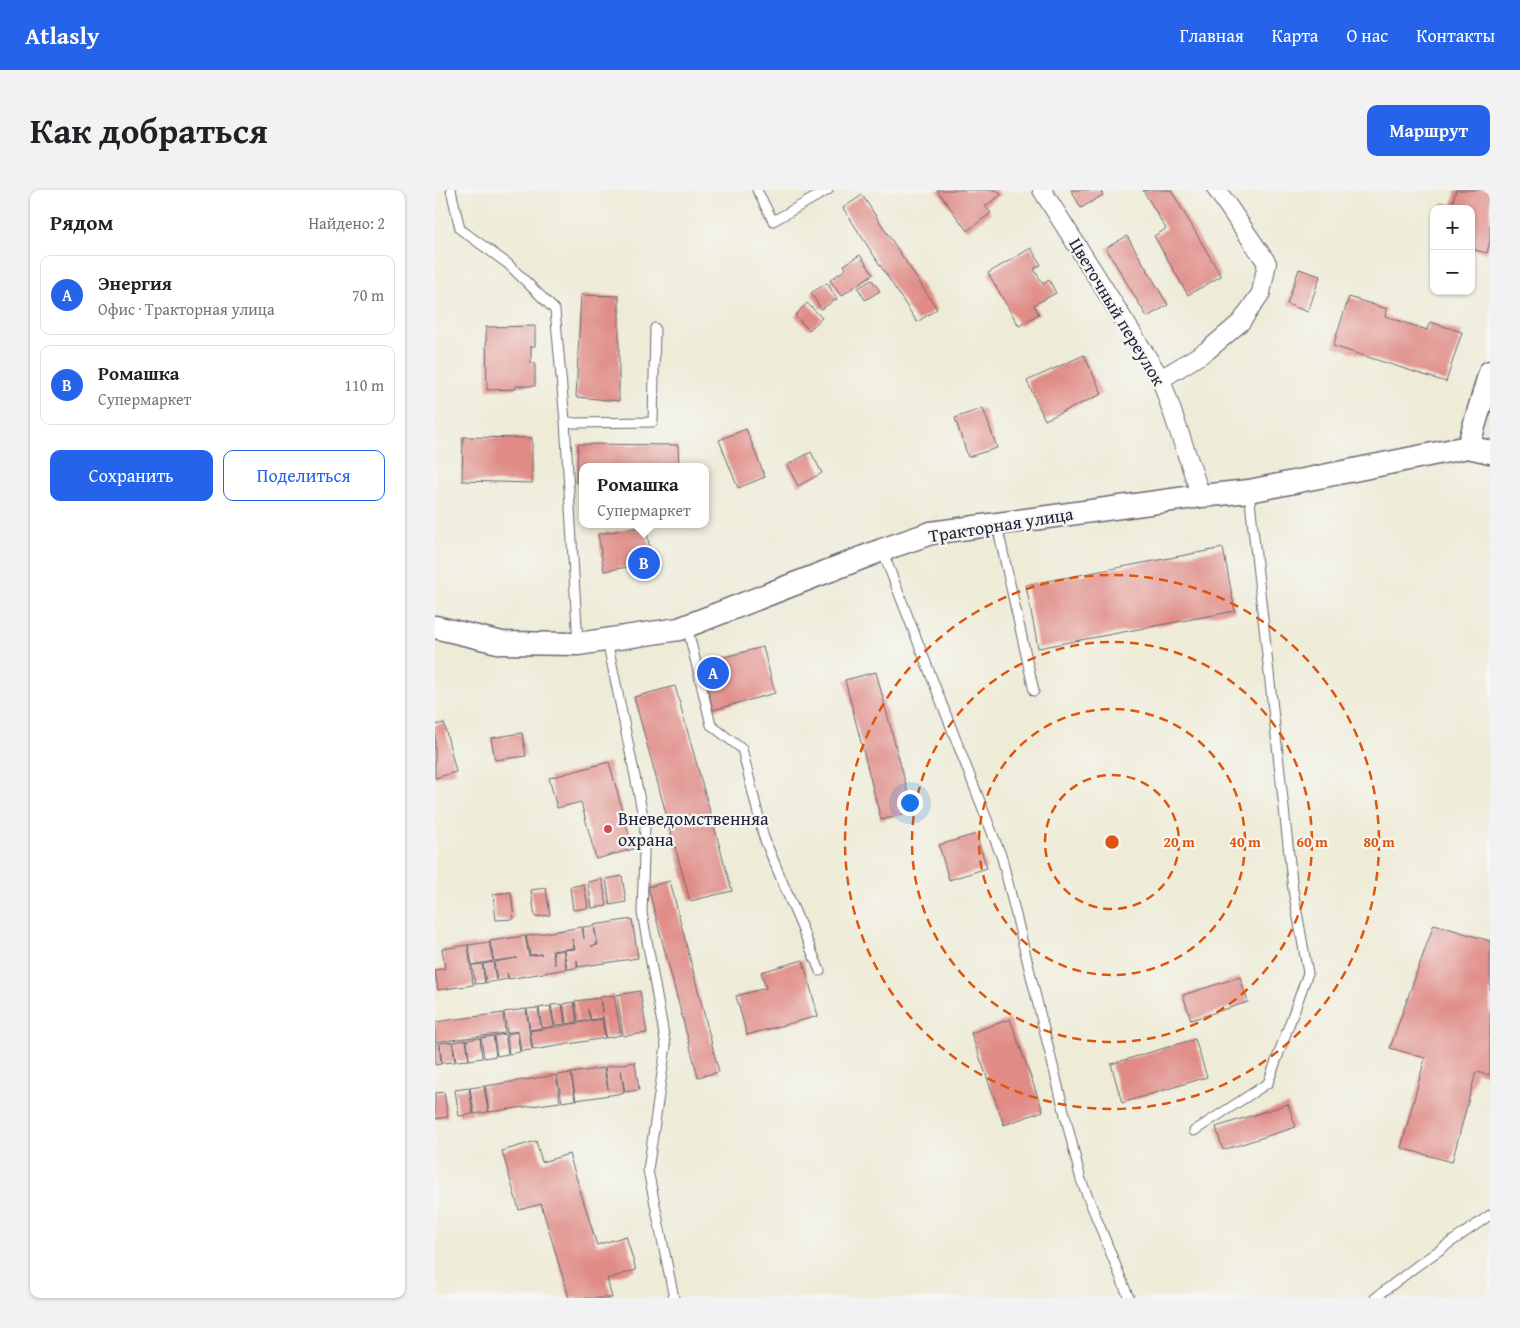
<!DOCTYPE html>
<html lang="ru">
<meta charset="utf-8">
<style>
body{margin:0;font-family:"Gentium Book Plus",serif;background:#f2f2f2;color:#202124}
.controls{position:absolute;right:15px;top:15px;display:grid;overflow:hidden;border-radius:10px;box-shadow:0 1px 4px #0004}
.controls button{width:45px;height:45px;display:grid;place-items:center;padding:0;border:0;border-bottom:1px solid #e0e0e0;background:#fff;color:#202124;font:25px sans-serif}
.you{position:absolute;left:474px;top:612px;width:18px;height:18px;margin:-12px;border:4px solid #fff;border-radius:50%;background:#1a73e8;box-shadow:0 0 0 8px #1a73e833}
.badge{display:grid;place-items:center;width:32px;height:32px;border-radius:50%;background:#2563eb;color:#fff;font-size:16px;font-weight:700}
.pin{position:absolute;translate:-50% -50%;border:2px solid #fff;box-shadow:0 1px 5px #0006}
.popup{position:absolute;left:144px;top:273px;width:130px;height:65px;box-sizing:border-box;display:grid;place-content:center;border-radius:10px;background:#fff;filter:drop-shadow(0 1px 4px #0005);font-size:16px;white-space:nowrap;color:#757577}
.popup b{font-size:19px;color:#202124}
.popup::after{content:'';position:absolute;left:50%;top:100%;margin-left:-10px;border:10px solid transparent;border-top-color:#fff}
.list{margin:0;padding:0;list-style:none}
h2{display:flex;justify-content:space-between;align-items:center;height:65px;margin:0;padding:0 20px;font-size:21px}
h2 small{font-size:16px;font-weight:400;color:#757577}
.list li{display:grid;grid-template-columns:32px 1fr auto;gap:15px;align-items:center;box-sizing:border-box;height:80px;margin:0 10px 10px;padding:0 10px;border:1px solid #e0e0e0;border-radius:10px}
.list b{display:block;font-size:19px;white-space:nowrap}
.list p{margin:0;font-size:16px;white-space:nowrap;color:#757577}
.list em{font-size:16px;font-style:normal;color:#757577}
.actions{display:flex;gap:10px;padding:15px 20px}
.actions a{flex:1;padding:11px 0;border:1px solid #2563eb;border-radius:10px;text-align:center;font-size:18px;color:#2563eb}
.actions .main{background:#2563eb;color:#fff}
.map{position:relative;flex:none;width:1055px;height:1108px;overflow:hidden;border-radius:10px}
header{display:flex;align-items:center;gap:30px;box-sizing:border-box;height:70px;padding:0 25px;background:#2563eb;color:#fff}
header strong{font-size:24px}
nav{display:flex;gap:28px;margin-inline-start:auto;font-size:18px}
.intro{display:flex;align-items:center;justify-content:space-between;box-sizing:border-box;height:120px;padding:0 30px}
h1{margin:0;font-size:35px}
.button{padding:12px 22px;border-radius:10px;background:#2563eb;color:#fff;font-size:18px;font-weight:700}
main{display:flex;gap:30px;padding:0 30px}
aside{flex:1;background:#fff;border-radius:10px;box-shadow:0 1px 4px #0004}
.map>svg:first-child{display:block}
.building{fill:#e08b86}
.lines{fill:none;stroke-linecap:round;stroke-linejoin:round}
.service-casing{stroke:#696872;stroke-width:11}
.minor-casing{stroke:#696872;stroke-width:20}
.tertiary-casing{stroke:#696872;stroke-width:25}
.service{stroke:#fff;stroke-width:9}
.minor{stroke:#fff;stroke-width:18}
.tertiary{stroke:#fff;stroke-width:22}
.ring{fill:none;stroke:#de560e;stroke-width:2.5;stroke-dasharray:9 6}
.poi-dot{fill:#d1495b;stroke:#f6f6f2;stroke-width:2}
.labels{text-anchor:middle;stroke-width:4.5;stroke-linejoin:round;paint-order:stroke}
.street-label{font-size:18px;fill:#22223b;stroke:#f6f6f2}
.poi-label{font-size:18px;fill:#22223b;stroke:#f6f6f2;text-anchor:start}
.centre{fill:#de560e;stroke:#f6f6f2;stroke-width:2.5}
.ring-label{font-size:15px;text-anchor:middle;font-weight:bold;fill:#de560e;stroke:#f6f6f2;stroke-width:4.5;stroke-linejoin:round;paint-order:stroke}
</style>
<header>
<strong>Atlasly</strong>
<nav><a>Главная</a><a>Карта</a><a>О нас</a><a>Контакты</a></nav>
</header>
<div class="intro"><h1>Как добраться</h1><a class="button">Маршрут</a></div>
<main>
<aside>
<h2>Рядом<small>Найдено: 2</small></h2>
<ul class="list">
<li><span class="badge">A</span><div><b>Энергия</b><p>Офис · Тракторная улица</p></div><em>70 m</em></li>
<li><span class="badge">B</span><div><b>Ромашка</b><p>Супермаркет</p></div><em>110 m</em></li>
</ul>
<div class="actions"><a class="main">Сохранить</a><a>Поделиться</a></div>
</aside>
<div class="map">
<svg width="1055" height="1108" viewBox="0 0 1055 1108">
<rect width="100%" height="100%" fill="#f6f6f2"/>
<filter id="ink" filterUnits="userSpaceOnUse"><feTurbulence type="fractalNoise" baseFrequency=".02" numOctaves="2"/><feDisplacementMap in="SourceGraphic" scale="10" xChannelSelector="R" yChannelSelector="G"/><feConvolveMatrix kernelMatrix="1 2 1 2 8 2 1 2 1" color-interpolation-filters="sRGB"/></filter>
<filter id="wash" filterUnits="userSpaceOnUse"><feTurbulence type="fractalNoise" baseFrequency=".0096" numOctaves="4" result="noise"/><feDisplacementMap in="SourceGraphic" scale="20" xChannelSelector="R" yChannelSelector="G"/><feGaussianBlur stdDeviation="1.12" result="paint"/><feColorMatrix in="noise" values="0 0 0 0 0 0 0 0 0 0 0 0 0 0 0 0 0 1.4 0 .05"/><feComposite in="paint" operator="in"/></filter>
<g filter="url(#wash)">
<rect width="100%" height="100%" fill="#eeebd7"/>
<g id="blocks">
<!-- building -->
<path class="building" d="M502,0H562L566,5L550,16L556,23L532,41Z
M636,0H665L668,5L646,18Z
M708,0H736L786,86L753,105L719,46L731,39Z
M1021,0H1055V51L1052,63L1036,59V19H1006L1008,13L1017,15Z
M427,5L502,119L482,132L408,18Z
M692,46L733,115L712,127L671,58Z
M596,58L606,75L599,79L608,94L614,90L621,103L599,115L604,124L584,136L553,83Z
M425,65L438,84L406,106L395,90L411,79L409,75Z
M864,79L885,86L873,122L852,114Z
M437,90L445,101L430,110L423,98Z
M392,93L402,109L386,119L376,103Z
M146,105L184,106V211L141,207Z
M914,107L952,119L950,126L992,140L995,132L1027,142L1011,192L898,156Z
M372,113L387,128L374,140L360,126Z
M100,136V156H96V173H100V196H81V199L52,200L51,137Z
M649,165L667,204L610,230L592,191Z
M548,218L562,258L533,267L520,228Z
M311,239L330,287L303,298L284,250Z
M28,247L97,248V293L27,291Z
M143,254L243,255L244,277H148V293H141Z
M376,262L387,283L363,296L352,275Z
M211,336L217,373L169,381L163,344Z
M788,358L800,421L603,458L591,395Z
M328,457L340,503L278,520L266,473Z
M441,482L478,622L446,630L410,490Z
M240,496L297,701L255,711L199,507Z
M9,533L21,582L0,588V535Z
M87,543L91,566L60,570L56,548Z
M174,572L198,659L161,669L146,612L122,618L114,588Z
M541,644L552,678L514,690L504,655Z
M187,686L191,712L175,715L171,689Z
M167,689L172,716L157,718L153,692Z
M235,691L284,882L263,887L213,697Z
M149,694L153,718L138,720L135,697Z
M111,698L115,725L100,727L96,700Z
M76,702L79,729L61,730L58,704Z
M197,729L203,768L143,777L142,770V778L132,779L129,760L140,759L137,749L139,758L117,761L120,775L118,762L128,760L131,779L74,789L72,783L73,789L62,791L59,772L82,768L59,771L55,751L90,746L94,766L107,764L95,765L91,746L147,737L149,749L148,737L159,736L162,755L156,756L163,755L159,735Z
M999,734L1055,751V885L1041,882L1017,972L966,958L990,868L955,858Z
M54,752L58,771L37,775L33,755Z
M33,755L38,795L3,800L0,780L10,778L7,759Z
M368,770L383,826L312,845L301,806L331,798L326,782Z
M58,772L61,791L51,793L48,774Z
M47,774L50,793L40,794L37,775Z
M805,787L813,812L756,830L748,805Z
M205,801L212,843L188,846L182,805Z
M179,805L186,845L171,848L165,807Z
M165,808L168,828L156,830L153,819L155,830L143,832L140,811Z
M139,812L142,832L131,834L128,814Z
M127,814L130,834L120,835L116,815Z
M115,816L119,836L107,838L104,818Z
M103,818L106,838L95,840L92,819Z
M91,819L97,860L86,861L83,841L72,843L69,822Z
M68,823L70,843L0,852V832Z
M167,829L170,848L98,860L95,841Z
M575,829L608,921L569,935L536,843Z
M82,842L85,862L74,864L72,844Z
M70,844L73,864L62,866L59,846Z
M58,846L61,866L49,868L46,848Z
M45,848L47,868L34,870L32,850Z
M760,849L772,887L687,913L676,874Z
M31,850L34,870L21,871L18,852Z
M17,852L20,872L7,873L5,853Z
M0,854H4L6,874L0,875Z
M200,872L204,900L190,902L186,880L189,903L141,910L136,883L169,878L173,899L170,877Z
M136,883L140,910L127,912L122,885Z
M121,885L125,912L54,922L50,896Z
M49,896L53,922L39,924L35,898Z
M34,898L38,924L24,926L20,900Z
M9,902L13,927L0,929V903Z
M853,914L861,937L788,960L781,937Z
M101,951L107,972L134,964L162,1055L191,1046L201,1080L172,1089L177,1108H134L106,1014L84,1020L67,961Z"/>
</g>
</g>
<g filter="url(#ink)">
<use href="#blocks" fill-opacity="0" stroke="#696872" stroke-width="1"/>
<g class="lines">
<!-- service casing -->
<g class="service-casing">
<path id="service" d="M16,0L25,39L73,74L120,120L130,231L143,454
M322,0L338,31L393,0
M130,231L139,233L218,232L220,138
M562,335L599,501
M447,360L567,668L646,990L694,1108
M252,436L276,535L307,559L329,648L385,781
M172,450L210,635L207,723L231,856L213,980L239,1108
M759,941L833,893L873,783L858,700L814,302
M940,1108L983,1075L1055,1025"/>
</g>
<!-- minor casing -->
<g class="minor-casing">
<path id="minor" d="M607,0L726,189L766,306
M726,189L773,160L806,132L826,103L832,73L782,0"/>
</g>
<!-- tertiary casing -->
<g class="tertiary-casing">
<path id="tertiary" d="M1033,257L1055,182
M0,437L67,453L143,454L244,439L447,360L496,343L766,306L814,301L1033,257L1055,262"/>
</g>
<!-- service -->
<use href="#service" class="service"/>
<!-- minor -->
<use href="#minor" class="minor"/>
<!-- tertiary -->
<use href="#tertiary" class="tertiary"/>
</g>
</g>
<!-- distance rings -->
<g class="ring">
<circle cx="677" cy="652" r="67"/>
<circle cx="677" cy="652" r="133"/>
<circle cx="677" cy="652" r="200"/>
<circle cx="677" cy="652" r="267"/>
</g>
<!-- markers -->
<circle class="poi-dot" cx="173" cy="639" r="5"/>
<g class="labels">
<!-- street labels -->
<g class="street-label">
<text transform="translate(682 122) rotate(59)" y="6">Цветочный переулок</text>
<text transform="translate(566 335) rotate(-9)" y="6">Тракторная улица</text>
</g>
<!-- poi labels -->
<g class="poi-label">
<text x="183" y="635">Вневедомственняа<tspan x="183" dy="21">охрана</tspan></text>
</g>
</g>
<circle cx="677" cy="652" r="8" class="centre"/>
<g class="ring-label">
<text x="744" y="657">20 m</text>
<text x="810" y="657">40 m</text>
<text x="877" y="657">60 m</text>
<text x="944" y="657">80 m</text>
</g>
</svg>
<div class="controls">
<button>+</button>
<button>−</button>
</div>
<div class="you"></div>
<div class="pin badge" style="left:278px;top:483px">A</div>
<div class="pin badge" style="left:209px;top:373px">B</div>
<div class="popup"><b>Ромашка</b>Супермаркет</div>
</div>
</main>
